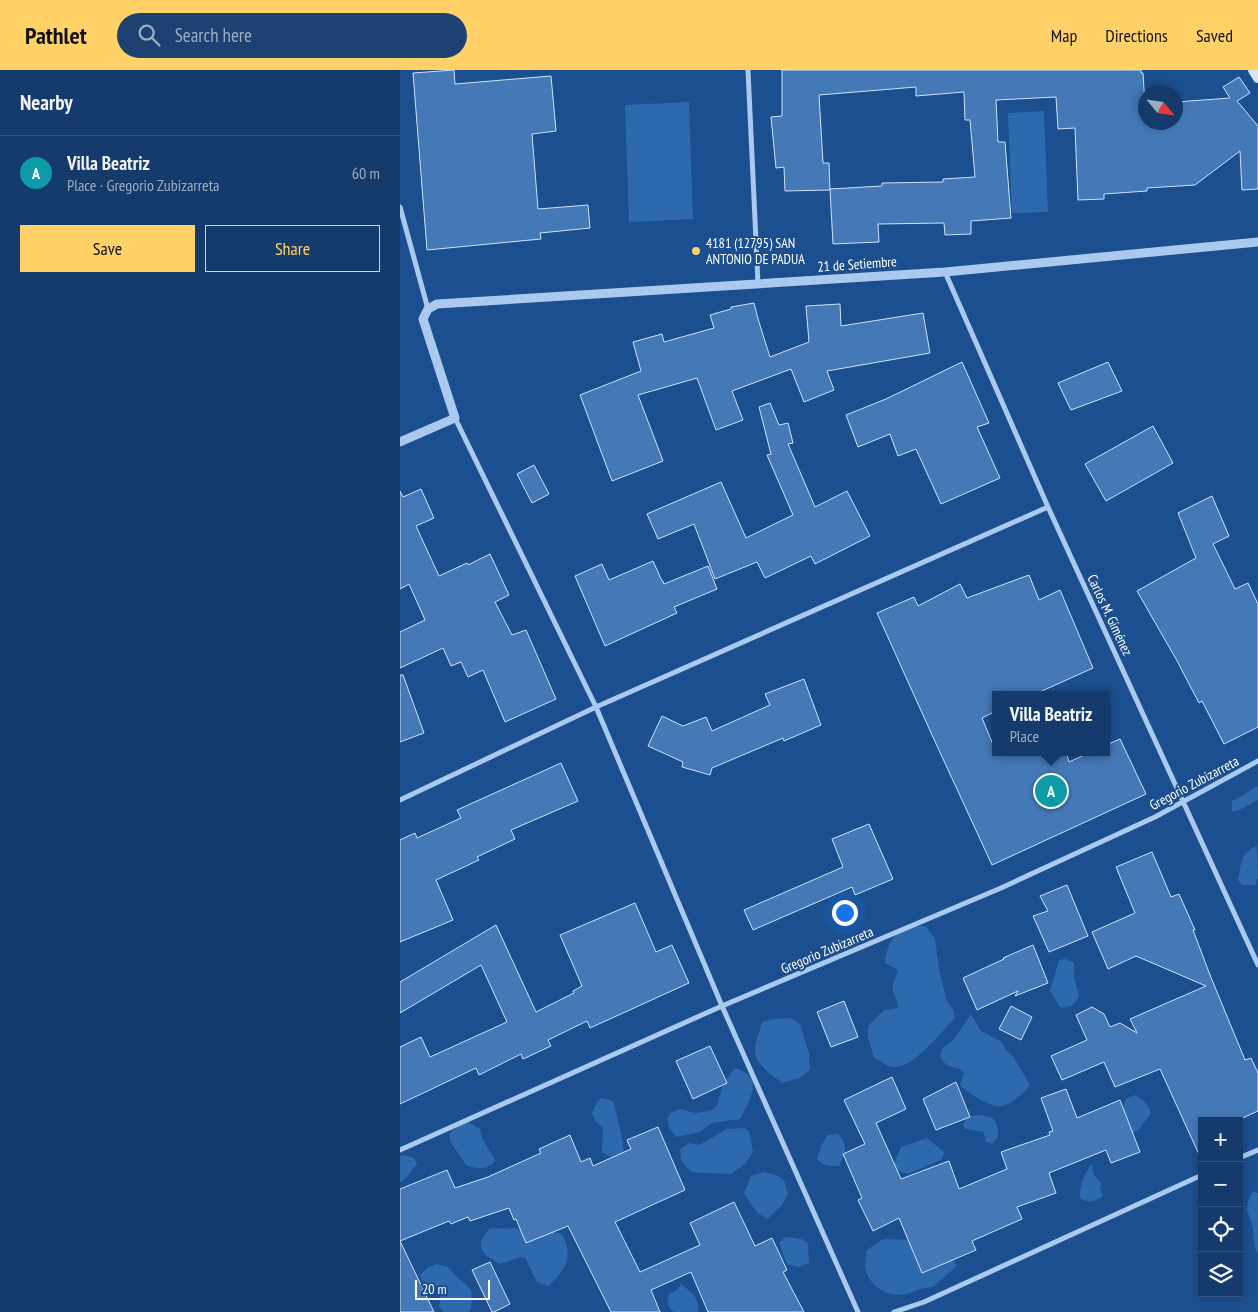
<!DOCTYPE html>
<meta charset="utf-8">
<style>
body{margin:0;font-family:"PT Sans Narrow",sans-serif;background:#1d4271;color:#f1f3f6}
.controls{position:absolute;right:15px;bottom:15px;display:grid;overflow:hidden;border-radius:0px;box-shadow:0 2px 8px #0003}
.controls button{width:45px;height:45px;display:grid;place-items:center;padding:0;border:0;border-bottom:1px solid #33557e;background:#143b6b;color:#f1f3f6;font:25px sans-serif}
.compass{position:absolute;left:738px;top:15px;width:45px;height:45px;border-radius:50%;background:#143b6b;box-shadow:0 2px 8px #0003;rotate:119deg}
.scale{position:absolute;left:15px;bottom:12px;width:75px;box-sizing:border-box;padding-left:5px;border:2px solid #fff;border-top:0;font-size:14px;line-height:18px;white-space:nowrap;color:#fff;-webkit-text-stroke:4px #1b4f8f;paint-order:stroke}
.you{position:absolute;left:444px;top:842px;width:18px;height:18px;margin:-12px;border:4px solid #fff;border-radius:50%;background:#1a73e8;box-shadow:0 0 0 8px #1a73e833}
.badge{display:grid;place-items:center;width:32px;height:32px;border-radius:50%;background:#ffd166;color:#fff;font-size:16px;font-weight:700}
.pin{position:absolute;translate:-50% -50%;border:2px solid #fff;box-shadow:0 1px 5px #0006}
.popup{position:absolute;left:592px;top:621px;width:118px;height:65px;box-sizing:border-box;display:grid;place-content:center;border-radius:0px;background:#143b6b;filter:drop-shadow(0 1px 4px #0005);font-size:16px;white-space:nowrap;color:#9dadc1}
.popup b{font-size:19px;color:#f1f3f6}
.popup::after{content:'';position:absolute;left:50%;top:100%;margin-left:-10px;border:10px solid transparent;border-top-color:#143b6b}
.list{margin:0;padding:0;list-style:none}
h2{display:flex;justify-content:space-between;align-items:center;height:65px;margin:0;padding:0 20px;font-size:21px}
h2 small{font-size:16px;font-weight:400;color:#9dadc1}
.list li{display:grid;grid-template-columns:32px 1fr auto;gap:15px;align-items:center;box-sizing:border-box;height:75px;padding:0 20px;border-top:1px solid #33557e}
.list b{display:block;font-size:19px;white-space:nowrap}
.list p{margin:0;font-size:16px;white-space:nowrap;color:#9dadc1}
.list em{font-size:16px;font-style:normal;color:#9dadc1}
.actions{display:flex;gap:10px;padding:15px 20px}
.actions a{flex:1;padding:11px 0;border:1px solid #ffd166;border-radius:0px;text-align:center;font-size:18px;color:#ffd166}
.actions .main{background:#ffd166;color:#111}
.icon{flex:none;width:28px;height:28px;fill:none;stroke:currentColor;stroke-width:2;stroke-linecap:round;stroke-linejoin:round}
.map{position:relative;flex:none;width:858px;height:1242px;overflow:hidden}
header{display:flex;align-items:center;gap:30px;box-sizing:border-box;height:70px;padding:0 25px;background:#ffd166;color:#111}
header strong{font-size:24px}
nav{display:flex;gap:28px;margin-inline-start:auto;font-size:18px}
.search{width:350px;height:45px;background:#1d4271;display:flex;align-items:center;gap:12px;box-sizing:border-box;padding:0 18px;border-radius:28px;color:#9dadc1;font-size:19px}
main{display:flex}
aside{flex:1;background:#143b6b}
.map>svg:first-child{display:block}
.green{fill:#2e69ad}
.building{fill:#4478b7;stroke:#cfe3fa}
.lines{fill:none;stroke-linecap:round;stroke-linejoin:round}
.minor{stroke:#a9c9ee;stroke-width:5}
.tertiary{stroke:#a9c9ee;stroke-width:9}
.secondary{stroke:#d6e6fa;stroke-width:10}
.poi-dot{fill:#ffd166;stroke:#1b4f8f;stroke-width:2}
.labels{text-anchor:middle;stroke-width:4;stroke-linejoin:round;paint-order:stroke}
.poi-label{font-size:14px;fill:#fff;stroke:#1b4f8f;text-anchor:start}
.street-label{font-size:14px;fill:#fff;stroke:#1b4f8f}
</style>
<header>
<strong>Pathlet</strong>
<div class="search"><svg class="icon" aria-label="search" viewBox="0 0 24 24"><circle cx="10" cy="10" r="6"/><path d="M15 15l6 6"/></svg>Search here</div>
<nav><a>Map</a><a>Directions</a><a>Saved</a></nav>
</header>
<main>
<aside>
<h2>Nearby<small></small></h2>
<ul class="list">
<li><span class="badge" style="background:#0f9aa8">A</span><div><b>Villa Beatriz</b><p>Place · Gregorio Zubizarreta</p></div><em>60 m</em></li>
</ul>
<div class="actions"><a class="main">Save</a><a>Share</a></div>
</aside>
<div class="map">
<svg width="858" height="1242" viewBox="0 0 858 1242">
<rect width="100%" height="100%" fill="#1b4f8f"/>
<!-- green -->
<path class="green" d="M289,32L293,149L229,152L225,35Z
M644,41L648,142L612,143L608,43Z
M856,716L858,717V730C849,734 841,741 832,742V731L844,725Z
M857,776L858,808L855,815H842L838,810C841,795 840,782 857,776Z
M525,856L535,868L539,899L547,931L554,941L555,948C541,962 513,1000 492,997C486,996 480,991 474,988L468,967V956L484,940L499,938L492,917L498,900L485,893C485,882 493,862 504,858C510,855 519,857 525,856Z
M665,889L674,892V906L679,926C675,934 670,939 660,937L650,921L659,890Z
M571,944L581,961L602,972L606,980L613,986L630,1015C624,1023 612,1034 602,1036C590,1038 568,1023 560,1015L564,1004L560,999C550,996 544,996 540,986L543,978L554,969Z
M390,948L400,954L409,983L410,1000L400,1008L382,1013C372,1005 355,995 355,980C355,971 360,961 362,952L374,949Z
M335,998C365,1007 350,1030 340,1049L312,1053L300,1062L276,1067L270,1059L267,1050L270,1043L281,1039C294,1044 303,1044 316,1038L323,1014Z
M735,1025L746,1033L751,1043L740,1058L733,1063C727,1051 720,1042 726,1029Z
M201,1028L213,1031L222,1067L224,1083L214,1089L202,1082L203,1058L195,1050L192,1043L197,1032Z
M576,1045C595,1046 598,1049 598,1067L592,1074L585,1071L586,1068L583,1062L565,1059L563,1054L568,1047Z
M68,1052L80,1059L82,1068L95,1090C90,1101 76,1099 66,1095L50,1071V1063L59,1054Z
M344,1058L349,1061L353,1082L345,1094L331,1104L291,1102L281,1091L280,1080L289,1073L299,1075L327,1059Z
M438,1064C449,1075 445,1083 439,1096C431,1096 422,1096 417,1089L421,1076L427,1065Z
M527,1068L545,1083L541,1090L508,1104L498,1101L494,1094L501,1077Z
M3,1085L14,1088L17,1094L7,1107L0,1113V1086Z
M691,1094L694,1105L701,1113L700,1118L703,1126C696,1131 688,1134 680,1128C679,1114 685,1105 691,1094Z
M363,1102L376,1105L384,1110L388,1124L382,1135L368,1149L357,1143L344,1123L351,1106Z
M853,1121L858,1123V1184L855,1178L852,1153L847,1141L848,1131Z
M90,1158C114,1159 139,1157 162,1164C174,1187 166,1200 148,1216L137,1212L125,1188L120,1187L100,1194C82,1184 73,1178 90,1158Z
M385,1167L401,1169L408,1173L409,1193L398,1197L387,1194L379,1173Z
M483,1169L515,1170L551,1187L557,1196L533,1217C523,1217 516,1221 506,1224C489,1228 470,1217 466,1200C464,1194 466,1186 467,1180Z
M37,1194L48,1197L58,1208L68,1216L72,1222L71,1239L68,1242H43L39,1236L42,1218L31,1219L23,1213L20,1205L27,1198Z
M281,1214C291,1222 299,1226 298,1241L297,1242H274C267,1237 266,1231 270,1223L277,1220Z"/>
<!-- building -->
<path class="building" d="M54,0L55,14L151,6L156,61L132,64L138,139L188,135L190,158L140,163L141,169L27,180L13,3Z
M382,0H741V3H743L746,52H776V32L830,28L823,17L839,7L850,23L837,31L858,56V119L842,120L840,81L795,115L747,118V121L704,124V129L678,130L675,58L658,59L656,27L596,30L598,72H605L611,148L571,151V164L545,165L544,153L478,154L479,172L433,174L430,119L482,116V113L543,112V109L575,107L570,50H565L564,22L516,26V17L419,25L423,93H429L430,120L385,121L384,97L376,98L371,47L382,46Z
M354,233L358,249L370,287L409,272L406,236L440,234L441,256L523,243L530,283L427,301L434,320L404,332L391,299L332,321L343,350L316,360L297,308L238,325L263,391L212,411L180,325L241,301L233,272L262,264L264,272L314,258L310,245L331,239V237Z
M562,292L589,353L577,357L600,408L541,434L516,379L498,386L490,364L458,377L446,345L486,329Z
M708,292L722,321L671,340L658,313Z
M370,333L379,355L388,353L393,373L388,374L415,437L447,421L470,466L415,494L411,486L365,508L357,492L315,509L294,454L258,469L247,444L321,412L346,468L393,445L367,385L371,384L359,337Z
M753,356L773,393L706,431L685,394Z
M134,395L149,424L132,433L117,404Z
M21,419L34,448L16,456L39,506L67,493L68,495L90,484L109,525L95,532L112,565L126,560L156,629L105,652L83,600L68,607L61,592L51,596L43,578L0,598V562L25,550L9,514L0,519V421L3,427Z
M812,426L829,466L813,474L835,519L848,513L858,534V657L824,674L802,631L799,633L776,589L737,521L796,488L778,443Z
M253,491L262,511H263L264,514L308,496L317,519L274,537L277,543L205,576L175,506L202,494L209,510Z
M629,505L639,530L660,520L693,598L633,625H596V641L582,648L596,682H666L669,692L691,682H706V675L720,669L746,724L592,795L532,665L477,543L514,527L518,536L560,514L567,528Z
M0,605H3L24,663L0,672Z
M404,609L421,655L384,671L383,668L312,698L310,705L282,697L283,692L248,676L262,646L283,656L306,647L312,661L370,635L365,624Z
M161,693L178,731L111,760L115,769L77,787L79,790L36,810L53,850L0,872V770L15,763L17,768L61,748L57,740Z
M469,754L493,809L455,825L452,817L353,860L344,840L443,797L432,769Z
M752,782L771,827L779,824L795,860H793L810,905L845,990L851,988L858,1003V1041L836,1051H802V1091L760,999L715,1017L704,992L662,1010L651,986L687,970L676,945L692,937L704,944L710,957L720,953L737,963L730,949L806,916L736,886L708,899L692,862L735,843L716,797Z
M667,815L688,866L649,882L633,846L648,841L640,826Z
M235,833L256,882L272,875L289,913L190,958L187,951L148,970L151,976L123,989L121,984L79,1005L76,998L0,1034V977L21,967L30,987L107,952L81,895L0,943V912L96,855L136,942L174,923L173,921L182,916L160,865Z
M633,875L648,913L615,926L618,921L577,940L563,908L604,889L603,888Z
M444,931L458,967L431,977L417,942Z
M611,936L632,947L621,970L599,959Z
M310,976L327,1013L293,1029L276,991Z
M492,1007L506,1039L476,1053L501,1109L549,1091L559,1119L607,1099L601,1082L650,1065L649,1062L653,1061L641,1028L666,1019L677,1048L720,1030L740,1082L711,1093L706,1080L649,1103L656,1123L617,1137L622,1149L572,1171L576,1180L522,1203L499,1148L473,1161L458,1130L462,1128L443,1084L465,1074L444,1030Z
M556,1012L570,1047L536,1060L523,1029Z
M258,1057L285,1120L215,1152L240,1202L300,1175L290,1153L334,1132L355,1176L372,1168L387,1200L383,1202L404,1242H308L291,1202L251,1220L260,1242H211L168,1156L126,1173L116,1149L114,1150L109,1138L70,1151L68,1147L51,1154L49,1151L0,1171L34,1242H0V1119L47,1100L55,1118L88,1107L141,1083L139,1079L170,1065L181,1092L190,1088L193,1096L231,1079L227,1070Z
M90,1192L110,1234L94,1242H92L72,1200Z"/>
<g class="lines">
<!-- minor -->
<path class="minor" d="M348,0L358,214
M0,137L28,239
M545,202L648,437L858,895
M55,348L196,637L322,936L458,1242
M0,730L196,637L648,437
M0,1080L322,936L601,818L755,747L858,691
M839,1088L858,1080
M494,1242L524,1232L802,1105"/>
<!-- tertiary -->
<path class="tertiary" d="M0,372L55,348L23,249L28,239L37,234L545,202L858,172"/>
<!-- secondary -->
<path class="secondary" d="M853,0L858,8"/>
</g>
<!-- markers -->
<circle class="poi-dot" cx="296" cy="181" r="5"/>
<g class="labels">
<!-- poi labels -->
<g class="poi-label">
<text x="306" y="178">4181 (12795) SAN<tspan x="306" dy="16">ANTONIO DE PADUA</tspan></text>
</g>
<!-- street labels -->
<g class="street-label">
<text transform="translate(457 194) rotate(-4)" y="5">21 de Setiembre</text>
<text transform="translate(710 545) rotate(65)" y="5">Carlos M. Giménez</text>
<text transform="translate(794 713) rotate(-28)" y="5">Gregorio Zubizarreta</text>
<text transform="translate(427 880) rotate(-23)" y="5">Gregorio Zubizarreta</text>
</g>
</g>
</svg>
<div class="controls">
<button>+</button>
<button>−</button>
<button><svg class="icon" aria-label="locate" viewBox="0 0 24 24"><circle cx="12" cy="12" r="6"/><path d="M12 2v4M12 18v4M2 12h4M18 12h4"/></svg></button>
<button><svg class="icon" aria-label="layers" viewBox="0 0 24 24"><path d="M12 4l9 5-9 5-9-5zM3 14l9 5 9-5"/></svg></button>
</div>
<svg class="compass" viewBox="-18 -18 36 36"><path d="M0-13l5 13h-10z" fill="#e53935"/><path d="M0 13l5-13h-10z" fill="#9dadc1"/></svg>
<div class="scale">20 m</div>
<div class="you"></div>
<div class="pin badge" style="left:651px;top:721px;background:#0f9aa8">A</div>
<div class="popup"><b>Villa Beatriz</b>Place</div>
</div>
</main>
